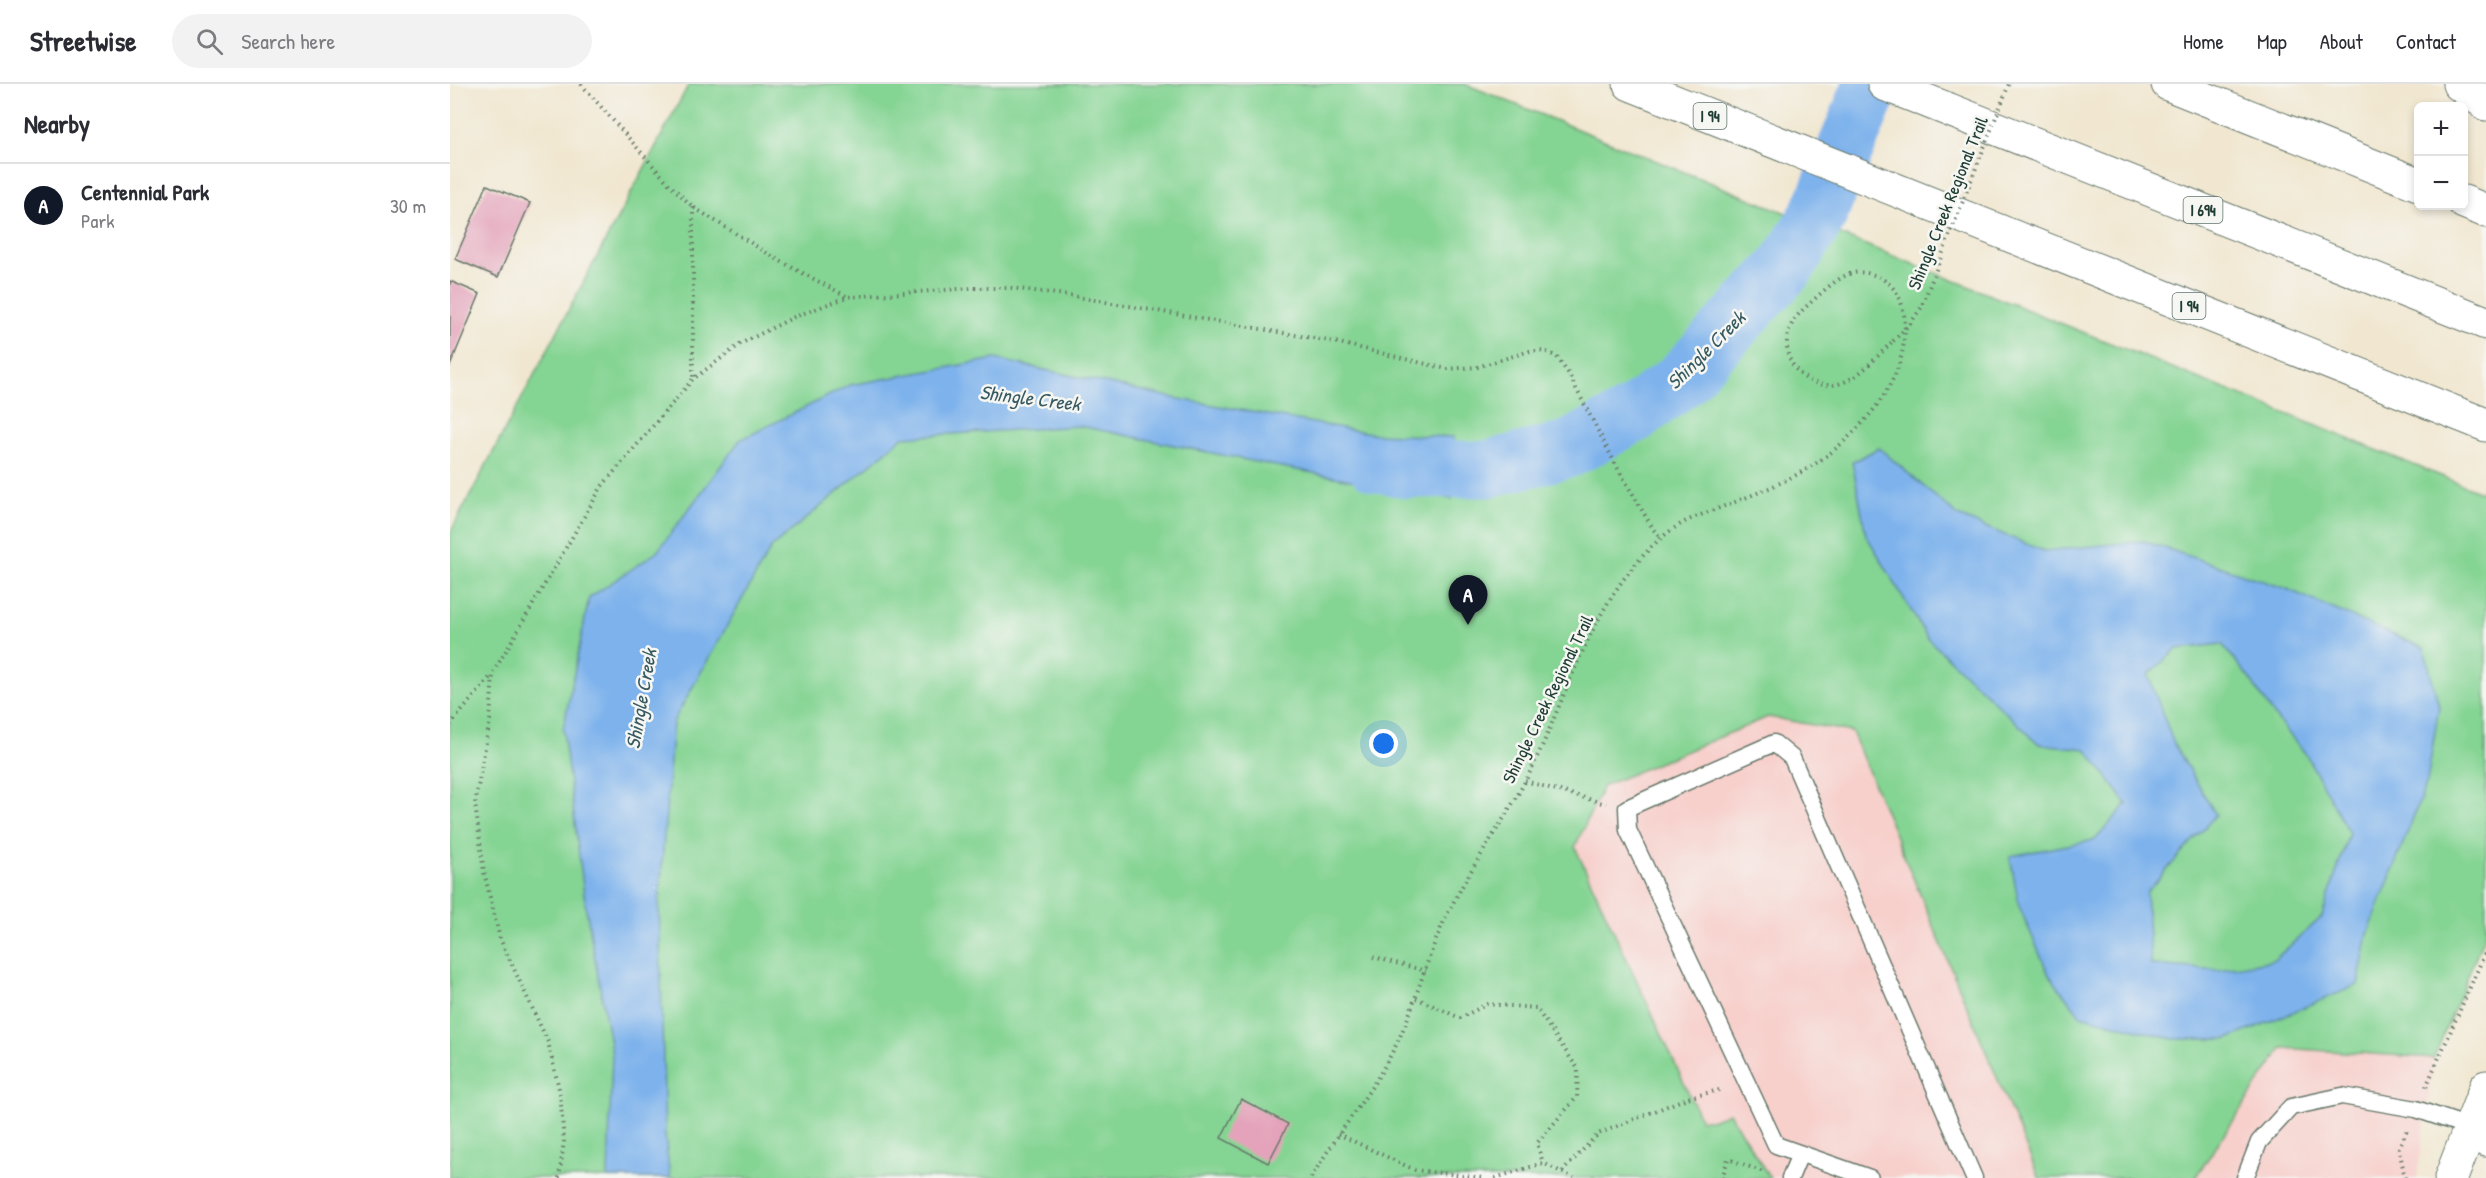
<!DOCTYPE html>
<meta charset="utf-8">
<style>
body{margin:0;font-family:"Patrick Hand",sans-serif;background:#f2f2f3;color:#2b2b33}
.controls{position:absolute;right:18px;top:18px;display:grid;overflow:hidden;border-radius:9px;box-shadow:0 3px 9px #0003}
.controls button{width:54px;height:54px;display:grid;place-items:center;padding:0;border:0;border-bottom:2px solid #e1e1e2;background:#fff;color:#2b2b33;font:30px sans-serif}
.you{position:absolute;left:934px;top:660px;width:21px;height:21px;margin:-15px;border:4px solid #fff;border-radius:50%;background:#1a73e8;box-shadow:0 0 0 9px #1a73e833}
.badge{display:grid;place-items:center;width:39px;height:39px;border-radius:50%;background:#111827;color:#fff;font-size:20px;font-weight:700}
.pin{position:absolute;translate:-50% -50px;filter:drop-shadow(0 2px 3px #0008)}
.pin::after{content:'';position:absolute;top:32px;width:21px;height:18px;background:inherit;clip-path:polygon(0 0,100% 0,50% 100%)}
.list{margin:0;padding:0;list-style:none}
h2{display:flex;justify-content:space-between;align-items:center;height:78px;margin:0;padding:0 24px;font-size:26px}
h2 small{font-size:20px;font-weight:400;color:#7c7c81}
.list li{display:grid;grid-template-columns:39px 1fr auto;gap:18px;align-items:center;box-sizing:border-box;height:84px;padding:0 24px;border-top:2px solid #e1e1e2}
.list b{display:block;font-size:22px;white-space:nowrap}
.list p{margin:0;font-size:20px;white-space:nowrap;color:#7c7c81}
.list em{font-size:20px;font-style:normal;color:#7c7c81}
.icon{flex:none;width:33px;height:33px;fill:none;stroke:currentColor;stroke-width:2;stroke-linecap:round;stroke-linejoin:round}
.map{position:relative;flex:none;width:2036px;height:1094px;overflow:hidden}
header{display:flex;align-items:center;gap:36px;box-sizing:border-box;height:84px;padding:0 30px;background:#fff;border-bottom:2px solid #e1e1e2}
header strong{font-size:28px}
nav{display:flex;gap:33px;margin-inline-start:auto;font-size:21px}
.search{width:420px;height:54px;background:#f2f2f3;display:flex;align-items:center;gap:15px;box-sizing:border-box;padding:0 21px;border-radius:33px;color:#7c7c81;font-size:22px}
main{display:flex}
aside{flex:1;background:#fff}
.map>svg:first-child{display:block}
.built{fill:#f7d0cc}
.green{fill:#84d493;stroke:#528864;stroke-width:1.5}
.water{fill:#7eb2ec;stroke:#4e7890;stroke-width:1.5;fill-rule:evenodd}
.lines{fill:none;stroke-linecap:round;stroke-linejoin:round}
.river{stroke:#7eb2ec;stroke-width:57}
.building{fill:#e4a3ba}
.lane-casing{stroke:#68786b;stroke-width:19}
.secondary-casing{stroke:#68786b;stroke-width:35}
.highway-casing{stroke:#68786b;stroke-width:35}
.path{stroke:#68786b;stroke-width:4;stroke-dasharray:1.5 4.5;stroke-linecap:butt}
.lane{stroke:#fff;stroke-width:16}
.secondary{stroke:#fff;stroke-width:33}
.highway{stroke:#fff;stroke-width:33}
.path-bridge{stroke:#68786b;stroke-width:4;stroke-dasharray:1.5 4.5;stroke-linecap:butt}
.labels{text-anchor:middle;stroke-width:5;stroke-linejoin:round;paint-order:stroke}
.shield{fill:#f6f6f2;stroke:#60746d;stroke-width:1.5}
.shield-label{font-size:16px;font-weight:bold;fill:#1f3d34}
.street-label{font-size:18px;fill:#1f3d34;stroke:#f6f6f2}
.water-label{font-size:20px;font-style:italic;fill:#375a62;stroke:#f6f6f2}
</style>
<header>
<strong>Streetwise</strong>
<div class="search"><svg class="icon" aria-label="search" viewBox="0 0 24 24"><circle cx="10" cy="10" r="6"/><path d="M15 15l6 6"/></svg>Search here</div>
<nav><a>Home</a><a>Map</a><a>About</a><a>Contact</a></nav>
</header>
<main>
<aside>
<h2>Nearby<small></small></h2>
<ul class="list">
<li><span class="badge">A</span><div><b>Centennial Park</b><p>Park</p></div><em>30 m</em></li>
</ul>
</aside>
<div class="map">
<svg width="2036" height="1094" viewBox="0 0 2036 1094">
<rect width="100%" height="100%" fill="#f6f6f2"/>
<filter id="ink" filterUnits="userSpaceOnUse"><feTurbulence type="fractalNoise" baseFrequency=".0167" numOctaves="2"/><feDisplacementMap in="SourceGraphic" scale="12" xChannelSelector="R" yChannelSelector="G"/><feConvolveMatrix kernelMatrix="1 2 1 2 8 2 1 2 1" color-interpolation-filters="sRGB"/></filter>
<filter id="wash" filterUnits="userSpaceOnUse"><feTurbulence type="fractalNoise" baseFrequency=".008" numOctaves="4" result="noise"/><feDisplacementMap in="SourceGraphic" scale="24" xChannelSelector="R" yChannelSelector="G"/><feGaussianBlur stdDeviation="1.35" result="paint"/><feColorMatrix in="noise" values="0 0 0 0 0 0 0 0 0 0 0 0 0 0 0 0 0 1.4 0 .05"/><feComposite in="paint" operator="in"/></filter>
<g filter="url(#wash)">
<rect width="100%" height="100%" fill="#f1e7d0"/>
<!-- built -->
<path class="built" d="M1318,633L1402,648L1589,1094H1320L1279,1030L1261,1036H1251L1125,763L1153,702Z
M1832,964L1984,974L1967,1094H1745Z"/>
<!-- green -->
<path class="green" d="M239,0H1015L2036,410V848L1984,974L1832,964L1745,1094H1589L1402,648L1318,633L1153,702L1125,763L1251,1036H1261L1279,1029L1320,1094H0V449Z"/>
<!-- water -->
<path class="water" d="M545,275L729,315L926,350L1004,353L1002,415L821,381L630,342L453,353L321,464L223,638L209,819L215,1051L220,1094H158L162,970L136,825L113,646L139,514L207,468L290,356L400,301Z
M1429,364L1508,432L1594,467L1694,457L1837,505L1974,564L1989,622L1977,698L1918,850L1908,901L1778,955H1723L1630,931L1599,891L1569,822L1560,772L1645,756L1677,720L1636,665L1589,660L1478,555L1416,451L1402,378ZM1772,560L1799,594L1826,634L1855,669L1899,749L1872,833L1824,876L1769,886L1701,881L1696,809L1766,731L1724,660L1698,591L1727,565Z"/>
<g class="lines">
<!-- river -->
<path class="river" d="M925,379L959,386L1038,385L1119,365L1185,330L1231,296L1337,182L1369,130L1422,0"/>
</g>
<g id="blocks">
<!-- building -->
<path class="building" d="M37,101L80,119L48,193L5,175Z
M0,197L30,210L0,282Z
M791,1015L838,1040L818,1079L771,1054Z"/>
</g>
</g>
<g filter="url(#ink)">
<use href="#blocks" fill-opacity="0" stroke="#68786b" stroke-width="1.5"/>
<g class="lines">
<!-- lane casing -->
<g class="lane-casing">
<path id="lane" d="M1340,1094L1350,1070
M1420,1094L1326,1061L1178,746L1177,724L1324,659L1342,674L1524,1094
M1795,1094L1809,1058L1841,1023L1892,1012L1966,1025L2019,1043"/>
</g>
<!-- secondary casing -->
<g class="secondary-casing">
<path id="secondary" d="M2001,1094L2036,1003"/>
</g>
<!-- highway casing -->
<g class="highway-casing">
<path id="highway" d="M1180,0L2036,341
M1434,0L2036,239
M1718,0L1968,100
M2009,0L2036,20
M2014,118L2036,127
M2019,1043L2036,1056"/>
</g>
<!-- path -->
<path class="path" d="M131,0L220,101L243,123L330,177L396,212
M243,123V295
M0,641L42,591
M1075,697L1156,720
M923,873L976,887
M966,914L1010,934L1037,920L1086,924L1128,985L1127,1013L1087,1059L1093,1079
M1976,1003L2036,867
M888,1050L965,1086L1033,1094
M1112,1088L1148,1050L1237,1014L1273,1005
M109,1094L114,1057L110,1009L98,958L50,855L34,788L25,720L40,636L43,589L152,402L243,295L292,259L344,233L397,213L522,204H561L616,211L885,258L997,285L1027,283L1080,267H1095L1107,273L1118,289L1167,383L1203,445L1211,454
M861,1094C887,1049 922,1009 945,963C965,923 975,878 994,837C1017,788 1050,744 1076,696C1111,628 1134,541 1184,482C1196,468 1210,453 1226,443C1241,433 1260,428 1277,421C1303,411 1331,400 1355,386C1378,373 1397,356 1415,336C1432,317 1446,296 1452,269C1458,240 1457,203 1424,191C1416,188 1405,187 1397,191C1383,197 1369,211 1358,221C1349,229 1341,238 1338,250C1331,280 1358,307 1388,300C1409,295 1427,272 1443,257
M1045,1094L1093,1079L1124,1094
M1272,1094L1278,1075L1314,1088
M1955,1094L1949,1064L1957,1046"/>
<!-- lane -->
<use href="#lane" class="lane"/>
<!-- secondary -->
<use href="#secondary" class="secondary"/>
<!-- highway -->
<use href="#highway" class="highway"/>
<!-- path-bridge -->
<path class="path-bridge" d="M1443,257L1460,240L1471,224L1559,0"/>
</g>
</g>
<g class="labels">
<!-- shield labels -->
<g class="shield">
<rect x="1243.5" y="19" width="33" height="26" rx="4.5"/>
<rect x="1733.5" y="113" width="39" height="26" rx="4.5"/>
<rect x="1722.5" y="209" width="33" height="26" rx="4.5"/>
</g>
<g class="shield-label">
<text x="1260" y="38">I 94</text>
<text x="1753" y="132">I 694</text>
<text x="1739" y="228">I 94</text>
</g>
<!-- street labels -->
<g class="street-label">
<text transform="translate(1498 119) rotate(-68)" y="6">Shingle Creek Regional Trail</text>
<text transform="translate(1098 615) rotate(-64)" y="6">Shingle Creek Regional Trail</text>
</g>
<!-- water labels -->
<g class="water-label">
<text transform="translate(1256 266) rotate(-45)" y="7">Shingle Creek</text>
<text transform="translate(580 314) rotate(7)" y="7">Shingle Creek</text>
<text transform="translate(191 615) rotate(-80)" y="7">Shingle Creek</text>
</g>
</g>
</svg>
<div class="controls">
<button>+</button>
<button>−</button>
</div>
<div class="you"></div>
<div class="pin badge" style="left:1018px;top:541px">A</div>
</div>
</main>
